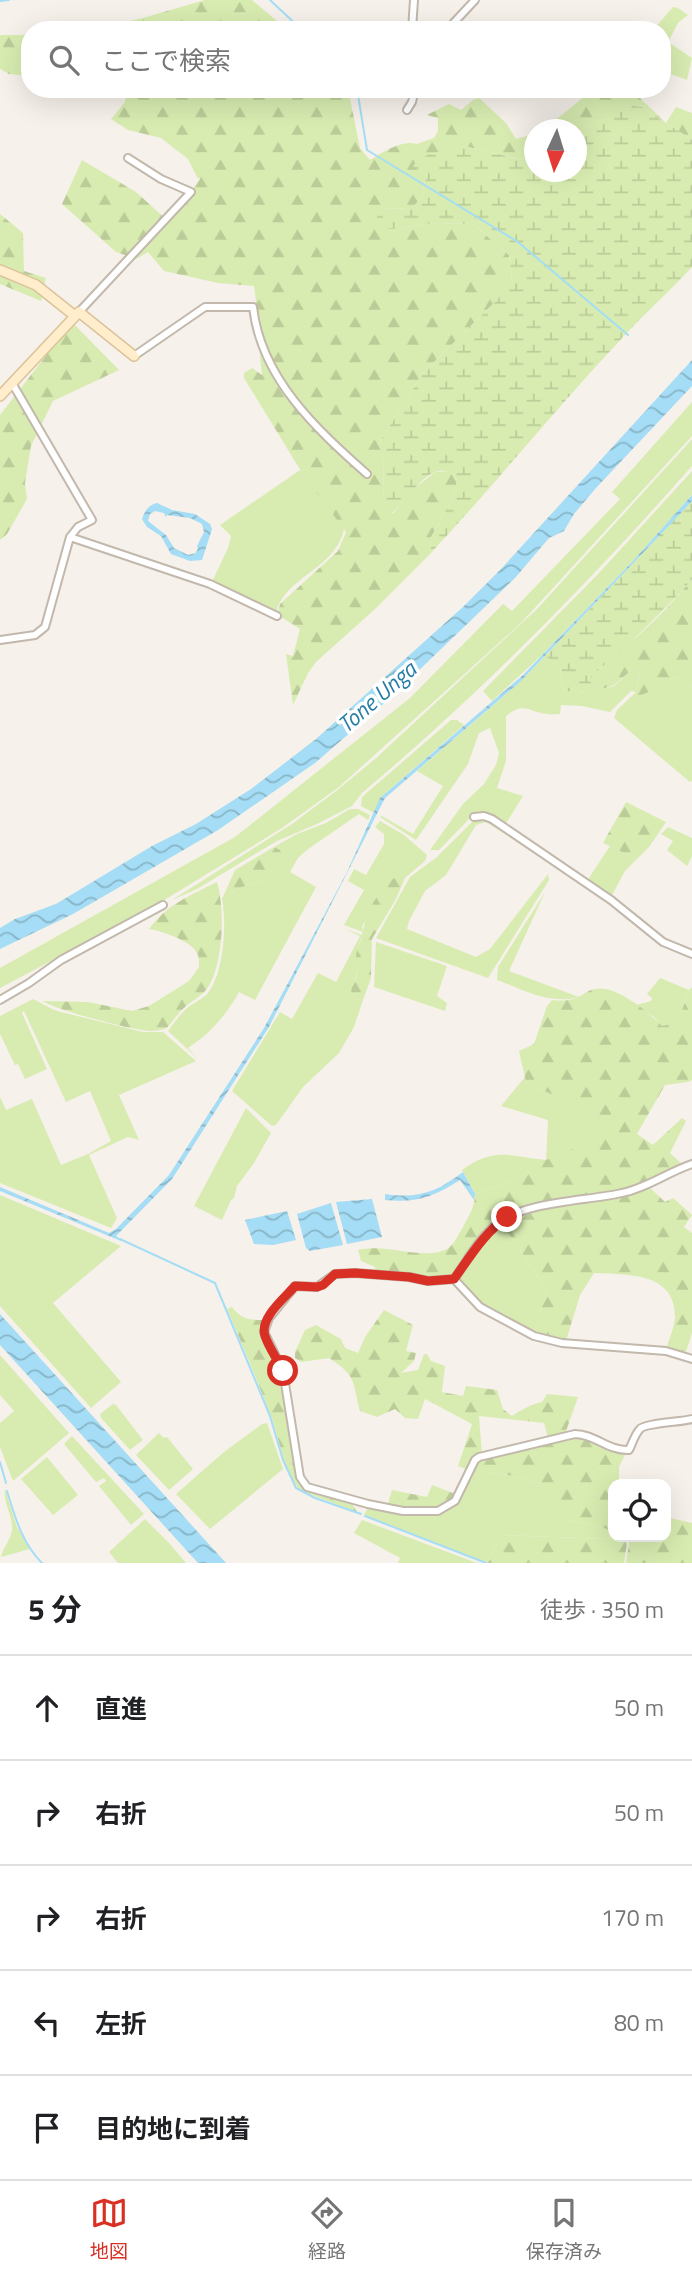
<!DOCTYPE html>
<html lang="ja">
<meta charset="utf-8">
<style>
body{margin:0;font-family:"Titillium Web","Noto Sans JP",sans-serif;background:#f2f2f2;color:#202124}
.controls{position:absolute;right:21px;bottom:21px;display:grid;overflow:hidden;border-radius:14px;box-shadow:0 7px 28px #0002}
.controls button{width:63px;height:63px;display:grid;place-items:center;padding:0;border:0;border-bottom:2px solid #e0e0e0;background:#fff;color:#202124;font:35px sans-serif}
.compass{position:absolute;left:524px;top:119px;width:63px;height:63px;border-radius:50%;background:#fff;box-shadow:0 7px 28px #0002;rotate:184deg}
.stop{position:absolute;width:21px;height:21px;margin:-16px;border:5px solid #d93025;border-radius:50%;background:#fff}
.stop.end{background:#d93025;border-color:#fff;box-shadow:0 2px 7px #0008}
.list{margin:0;padding:0;list-style:none}
h2{display:flex;justify-content:space-between;align-items:center;height:91px;margin:0;padding:0 28px;font-size:30px}
h2 small{font-size:23px;font-weight:400;color:#757577}
.list li{display:grid;grid-template-columns:46px 1fr auto;gap:21px;align-items:center;box-sizing:border-box;height:105px;padding:0 28px;border-top:2px solid #e0e0e0}
.list b{display:block;font-size:26px;white-space:nowrap}
.list em{font-size:23px;font-style:normal;color:#757577}
.icon{flex:none;width:38px;height:38px;fill:none;stroke:currentColor;stroke-width:2;stroke-linecap:round;stroke-linejoin:round}
.map{position:relative;flex:none;width:692px;height:1563px;overflow:hidden}
.search{position:absolute;background:#fff;box-shadow:0 7px 28px #0002;left:21px;right:21px;top:21px;height:77px;display:flex;align-items:center;gap:18px;box-sizing:border-box;padding:0 24px;border-radius:28px;color:#757577;font-size:26px}
.sheet{height:616px;background:#fff}
nav{display:flex;justify-content:space-around;align-items:center;box-sizing:border-box;height:98px;border-top:2px solid #e0e0e0;background:#fff;font-size:19px;color:#757577}
nav a{display:grid;justify-items:center;gap:4px}
nav .on{color:#d93025}
.map>svg:first-child{display:block}
.grass{fill:#d8ecb1}
.forest{fill:url(#forest-firs)}
.wetland{fill:url(#wetland-marsh)}
.water{fill:url(#water-waves);fill-rule:evenodd}
.lines{fill:none;stroke-linecap:round;stroke-linejoin:round}
.stream{stroke:#a4ddf5;stroke-width:2}
.street-casing{stroke:#c2b8ac;stroke-width:10}
.secondary-casing{stroke:#dbc39a;stroke-width:12}
.street{stroke:#fff;stroke-width:6}
.secondary{stroke:#ffedcb;stroke-width:9}
.route{stroke:#d93025;stroke-width:9}
.labels{text-anchor:middle;stroke-width:7;stroke-linejoin:round;paint-order:stroke}
.water-label{font-size:23px;font-style:italic;fill:#257ca5;stroke:#fff}
</style>
<div class="map">
<svg width="692" height="1563" viewBox="0 0 692 1563">
<defs>
<pattern id="forest-firs" width="22" height="20" patternUnits="userSpaceOnUse" patternTransform="scale(1.75)"><rect width="22" height="20" fill="#d8ecb1"/><path d="M5 1l3.5 6h-7zM16 11l3.5 6h-7z" fill="#bc9"/></pattern>
<pattern id="wetland-marsh" width="20" height="14" patternUnits="userSpaceOnUse" patternTransform="scale(1.75)"><rect width="20" height="14" fill="#d8ecb1"/><path d="M1 5h8M5 5V1M11 12h8M15 12V8" fill="none" stroke="#bc9"/></pattern>
<pattern id="water-waves" width="16" height="10" patternUnits="userSpaceOnUse" patternTransform="scale(1.75)"><rect width="16" height="10" fill="#a4ddf5"/><path d="M0 5q4-4 8 0t8 0" fill="none" stroke="#88b5c7"/></pattern>
</defs>
<rect width="100%" height="100%" fill="#f6f1ea"/>
<!-- grass -->
<path class="grass" d="M673,7L678,8L688,15L678,23L668,42L692,58L687,80L662,71V30H653Z
M692,402V436L521,623L339,787L282,828L153,907L0,988V968L235,837L410,698L503,604L512,611L620,499L612,492Z
M692,439V466C590,582 481,693 362,793L352,806L317,824L277,841L197,889L172,900L292,824L336,791L375,759L537,609Z
M300,470L344,529C336,569 284,577 276,613L212,582L228,548L231,536L220,525Z
M692,471V495L632,562L542,655L492,701L483,691L599,573Z
M545,656L560,666L562,686L567,691L582,692L594,684L602,689L614,686L633,669L640,672L636,691L660,687L676,676L692,687V781L690,782L614,718L617,710L636,692L631,691L610,712L582,706L561,705L560,714C555,714 551,715 547,714C529,712 524,701 506,716V761L497,788L523,796L505,825L484,814L473,815L439,850H430L463,804L484,784L496,765L499,753L490,728L479,733L468,764L416,840L380,817L382,816L413,834L443,786L417,771L520,682Z
M451,720H457L464,725L382,796L374,813L361,806L362,797Z
M350,809H358L370,815L368,820L359,814L308,849L298,858L290,872L316,887L255,1000L239,992C226,1015 210,1034 188,1048L198,1059L168,1031C173,1024 179,1016 185,1010C191,1004 201,1000 207,994C224,975 227,922 222,899L242,887L267,879L280,851L274,847L297,834L326,823Z
M481,817L494,823L554,863V866L486,822L476,825L446,875L425,891L409,921L407,929L476,957L490,949L548,874L549,880L488,978L376,938L410,877L437,857L475,819Z
M380,821L404,835L427,855L425,861L405,878H394L362,926L363,932L344,925L364,890L348,881L354,869L366,875L384,844V834L375,827Z
M668,827L692,838V856L687,866L667,850L673,841L661,834Z
M610,846L637,859L625,871L611,897L587,881Z
M545,892L509,971L579,997C550,1005 524,990 497,980L498,967Z
M343,928L362,935C356,953 358,953 357,971C356,982 347,988 354,999L363,1000L354,1027L339,1053L303,1087L276,1125L272,1126L232,1091L280,1012L292,1019L318,973L336,982L360,936Z
M376,942L447,966L437,996L447,1003L445,1011L374,987Z
M660,978L689,990L680,1015L670,1026H662L654,1017L636,1005L651,1001L652,998L647,994Z
M33,999L54,1010L65,1013L143,1032H163L196,1061L119,1095L139,1140L128,1137L89,1155L117,1218L111,1228L0,1183V1097L6,1110L32,1099L61,1165L88,1154L111,1141L90,1091L66,1102L24,1011L22,1013L47,1069L25,1079L18,1064L15,1065L0,1034V1016Z
M525,1077L526,1082L573,1105L595,1128L579,1146L547,1160L515,1180L475,1194L462,1170C496,1146 509,1157 546,1160L548,1120L501,1106Z
M246,1108L271,1133L254,1163L237,1186L234,1198L231,1200L222,1220L194,1206Z
M0,1195L121,1246L53,1303L121,1382L91,1408L0,1306Z
M501,1223L547,1290L533,1335L485,1311L456,1279L484,1239Z
M0,1355L69,1433L13,1481L0,1447V1423L14,1411L0,1395Z
M113,1404L116,1405L143,1440L130,1450L101,1418L100,1414Z
M267,1423L283,1469L210,1529L176,1494L224,1452L262,1424Z
M159,1433L164,1438L167,1437L193,1469L169,1490L136,1455Z
M72,1436L144,1514L131,1525L99,1486L106,1481L104,1478L96,1482L64,1444Z
M47,1457L78,1495L53,1515L21,1479Z
M473,1466C484,1475 495,1472 508,1475C518,1477 526,1481 537,1482L548,1494L564,1519L607,1529L611,1537L607,1539L502,1535L487,1563L364,1515L369,1506L446,1510Z
M5,1489L17,1527L30,1549L1,1557C3,1547 11,1540 12,1530C13,1516 3,1503 5,1489Z
M145,1519L169,1543L186,1563H118L109,1552Z
M362,1520L477,1563H398L400,1558L354,1533Z"/>
<!-- forest -->
<path class="forest" d="M205,0H252L288,30H88L143,18Z
M0,35H30V76L9,74L0,69Z
M127,89H348L360,148L370,160C383,152 402,139 417,144L434,138L438,131V118L427,115L449,104L461,110L473,100L479,98L506,123L516,139L534,134V157L522,160L464,146L427,174L421,199L411,209L385,208L392,229L434,223L473,224L509,255L512,278L497,300L423,373L379,443L384,459L383,499L393,514L410,492L435,472L451,471L457,481L454,496L430,539L431,553L374,610L316,662L308,673L293,705L286,654L293,656L300,629L281,617L278,611L280,604L338,551L346,532L304,476L244,378V373L252,368L262,375L259,344L263,342L259,326L254,286L218,283L164,271L148,252L136,259L116,252L62,204L82,160L136,192L169,222L200,179L197,177L188,159L161,138L128,130L111,119L125,102Z
M600,89H635L640,98L666,123L676,107L692,113V140L642,107L623,105L592,125L577,131L543,130L585,96L592,95Z
M0,214L23,233L24,271L46,278L41,301L0,284Z
M72,322L119,370L53,401L31,446L25,483L27,499L7,534L0,540V415Z
M692,579V687L676,676L660,687L637,697L636,691L640,673L633,669L614,685L602,689L590,682V677C626,647 663,616 692,579Z
M626,802L666,822L649,847L637,859L603,843Z
M274,847L280,850L284,861L275,874L267,879L242,887L222,899L235,870Z
M394,878H405L396,899L372,939L371,978L363,1000L354,999C347,988 355,984 357,973C358,968 355,962 356,957C356,949 361,943 362,935C367,911 374,896 394,878Z
M217,882C225,908 224,967 206,990C200,997 192,1001 185,1007C178,1013 173,1021 167,1028C162,1030 156,1031 150,1031C136,1031 52,1009 43,1001L88,1002L132,1011L149,1006L189,981L199,967C199,963 199,959 198,955C193,941 162,931 149,929C168,904 189,896 217,882Z
M692,987V1080L688,1082L665,1085L637,1134L653,1145L682,1118L686,1121L670,1153L683,1165L625,1191L561,1202L500,1221L454,1278L441,1279L375,1272V1267L361,1261L358,1250C384,1243 423,1260 445,1250C454,1246 457,1236 462,1229C468,1216 475,1208 475,1194L515,1180L546,1160L579,1146L595,1128L573,1105L526,1082L519,1051L534,1044L547,1006L552,1000C561,1001 572,1001 580,996C586,993 589,990 595,989C615,984 649,1012 662,1026C681,1024 683,1006 689,990Z
M647,1185L665,1202L673,1198L692,1215L684,1227L692,1233V1333L685,1355L666,1350C669,1340 674,1328 675,1318C676,1271 626,1275 594,1273L580,1295L566,1341L533,1335L547,1290L501,1223L516,1214Z
M232,1307C242,1320 250,1320 265,1320L264,1324L280,1368L305,1489L317,1494L351,1502L357,1512L301,1491C283,1473 280,1439 271,1416C257,1380 242,1344 227,1309Z
M384,1310L413,1325L406,1351L416,1353L414,1361L401,1373L418,1370L424,1354H427L431,1361L445,1366L442,1392L463,1396L466,1386L497,1390L503,1409L512,1416C519,1411 534,1403 542,1402L547,1394L578,1397L565,1434L548,1438L544,1423L479,1416L482,1455L468,1470L458,1466L472,1424L425,1399L418,1419L405,1418L395,1409L377,1417L360,1411C352,1381 357,1376 329,1358L301,1362L295,1358V1352L305,1330L316,1325L341,1339L345,1348L358,1353L365,1337Z
M573,1435L627,1451L619,1467V1484H613V1537H628L624,1563H487L502,1535L607,1539L611,1537L607,1529L564,1519L554,1512L548,1494L537,1482C526,1481 518,1477 508,1475C495,1472 484,1475 473,1466L477,1460Z
M432,1485L458,1495C444,1518 408,1509 387,1507L392,1490L427,1497Z
M666,1517L692,1523V1563H626L630,1537H666Z"/>
<!-- wetland -->
<path class="wetland" d="M622,105L642,107L692,140V267C670,291 646,312 624,336C558,406 497,482 431,553L430,539L454,496L457,480L451,471C447,471 439,470 435,472C417,479 402,509 386,517L383,499L384,459L379,443L423,373L497,300L512,278L509,255L473,224L434,223L392,229L374,227L377,217L384,208L410,209L421,199L427,174L413,167L417,160L430,154L464,146L522,160L534,157V172H576L577,131L592,125Z
M692,501V579L681,592L626,647L590,677V682L594,684C585,693 578,693 567,691L562,686L560,666L545,656Z"/>
<!-- water -->
<path class="water" d="M692,360V386L596,488L574,514L564,531L549,538L515,578L389,699L315,763L218,830L73,914L0,949V928L15,919L56,904L152,846L196,824L251,789L316,739L464,606L501,569Z
M692,495V501L681,513L520,682L385,798L269,1027L172,1179L116,1236L122,1240L121,1241L0,1191V1187L109,1233L116,1229L169,1175L264,1028L347,872L380,798L523,675L632,562Z
M157,503L172,510L195,514L210,524L212,529L202,560L190,561L171,554L161,536L147,527L142,519C145,511 148,505 157,503ZM155,511L164,513L166,517L167,515L190,518L202,524L204,532L197,546L198,548L196,553L188,555L174,548L166,535L148,521L150,514Z
M463,1172L475,1194L474,1200L460,1180C433,1197 417,1203 385,1200V1194C418,1199 437,1192 463,1172Z
M372,1199L382,1237L347,1244L336,1202Z
M331,1203L343,1245L310,1251L306,1248L297,1214Z
M287,1211L296,1240L273,1245L254,1244L245,1220Z
M0,1314L226,1563H198L0,1345Z"/>
<g class="lines">
<!-- stream -->
<path class="stream" d="M270,0L302,30
M0,1L9,0
M357,89L367,150L518,242L628,335
M120,1239L215,1283L270,1416L283,1460L296,1488L315,1498L361,1514
M0,1462L6,1483
M7,1491C15,1517 22,1543 42,1563
M365,1516L486,1563"/>
<!-- street casing -->
<g class="street-casing">
<path id="street" d="M412,30L414,0
M447,30L475,0
M407,110L412,102L415,89
M79,312L191,192L161,179L128,158
M134,356L205,307H253C261,378 316,429 367,474
M70,537L210,584L277,616
M0,640L35,635L45,627L70,537L78,527L92,520L12,383
M474,817L484,816L492,819L611,900L663,942L692,954
M0,1000L29,983L61,960L163,905
M692,1164C668,1172 647,1188 622,1193C587,1201 525,1201 497,1224C479,1238 467,1261 454,1279L428,1281L409,1277L355,1273L335,1274L317,1287L295,1286L269,1318L264,1332L283,1371L300,1477L307,1487L368,1504L403,1511H438L455,1501L475,1460L479,1457L575,1434C595,1434 608,1451 629,1450C632,1444 635,1434 640,1429C645,1423 681,1422 692,1419
M454,1279L480,1307L534,1336L562,1343L666,1351L692,1359"/>
</g>
<!-- secondary casing -->
<g class="secondary-casing">
<path id="secondary" d="M0,270L36,285L75,316
M0,396L79,312L134,356"/>
</g>
<!-- street -->
<use href="#street" class="street"/>
<!-- secondary -->
<use href="#secondary" class="secondary"/>
</g>
<g class="lines">
<!-- route -->
<path class="route" d="M283,1371C278,1360 269,1348 265,1336C259,1318 285,1298 295,1286L317,1287L323,1285L335,1274L355,1273L409,1277L428,1281L454,1279C470,1257 484,1233 507,1217"/>
</g>
<g class="labels">
<!-- water labels -->
<g class="water-label">
<text transform="translate(377 697) rotate(-41)" y="8">Tone Unga</text>
</g>
</g>
</svg>
<div class="controls">
<button><svg class="icon" aria-label="locate" viewBox="0 0 24 24"><circle cx="12" cy="12" r="6"/><path d="M12 2v4M12 18v4M2 12h4M18 12h4"/></svg></button>
</div>
<svg class="compass" viewBox="-18 -18 36 36"><path d="M0-13l5 13h-10z" fill="#e53935"/><path d="M0 13l5-13h-10z" fill="#757577"/></svg>
<div class="stop" style="left:283px;top:1371px"></div>
<div class="stop end" style="left:507px;top:1217px"></div>
<div class="search"><svg class="icon" aria-label="search" viewBox="0 0 24 24"><circle cx="10" cy="10" r="6"/><path d="M15 15l6 6"/></svg>ここで検索</div>
</div>
<section class="sheet">
<h2>5 分<small>徒歩 · 350 m</small></h2>
<ul class="list">
<li><svg class="icon" aria-label="ahead" viewBox="0 0 24 24"><path d="M12 20V5M6 11l6-6 6 6"/></svg><div><b>直進</b></div><em>50 m</em></li>
<li><svg class="icon" aria-label="right" viewBox="0 0 24 24"><path d="M7 20v-9h11M14 6l5 5-5 5"/></svg><div><b>右折</b></div><em>50 m</em></li>
<li><svg class="icon" aria-label="right" viewBox="0 0 24 24"><path d="M7 20v-9h11M14 6l5 5-5 5"/></svg><div><b>右折</b></div><em>170 m</em></li>
<li><svg class="icon" aria-label="left" viewBox="0 0 24 24"><path d="M17 20v-9H6M10 6l-5 5 5 5"/></svg><div><b>左折</b></div><em>80 m</em></li>
<li><svg class="icon" aria-label="arrive" viewBox="0 0 24 24"><path d="M6 21V4h12l-3 4 3 4H6"/></svg><div><b>目的地に到着</b></div></li>
</ul>
</section>
<nav>
<a class="on"><svg class="icon" aria-label="map" viewBox="0 0 24 24"><path d="M3 6l6-2 6 2 6-2v14l-6 2-6-2-6 2zM9 4v14M15 6v14"/></svg>地図</a>
<a><svg class="icon" aria-label="directions" viewBox="0 0 24 24"><path d="M12 3l9 9-9 9-9-9zM9 14v-3h6M13 9l2 2-2 2"/></svg>経路</a>
<a><svg class="icon" aria-label="saved" viewBox="0 0 24 24"><path d="M7 4h10v16l-5-4-5 4z"/></svg>保存済み</a>
</nav>
